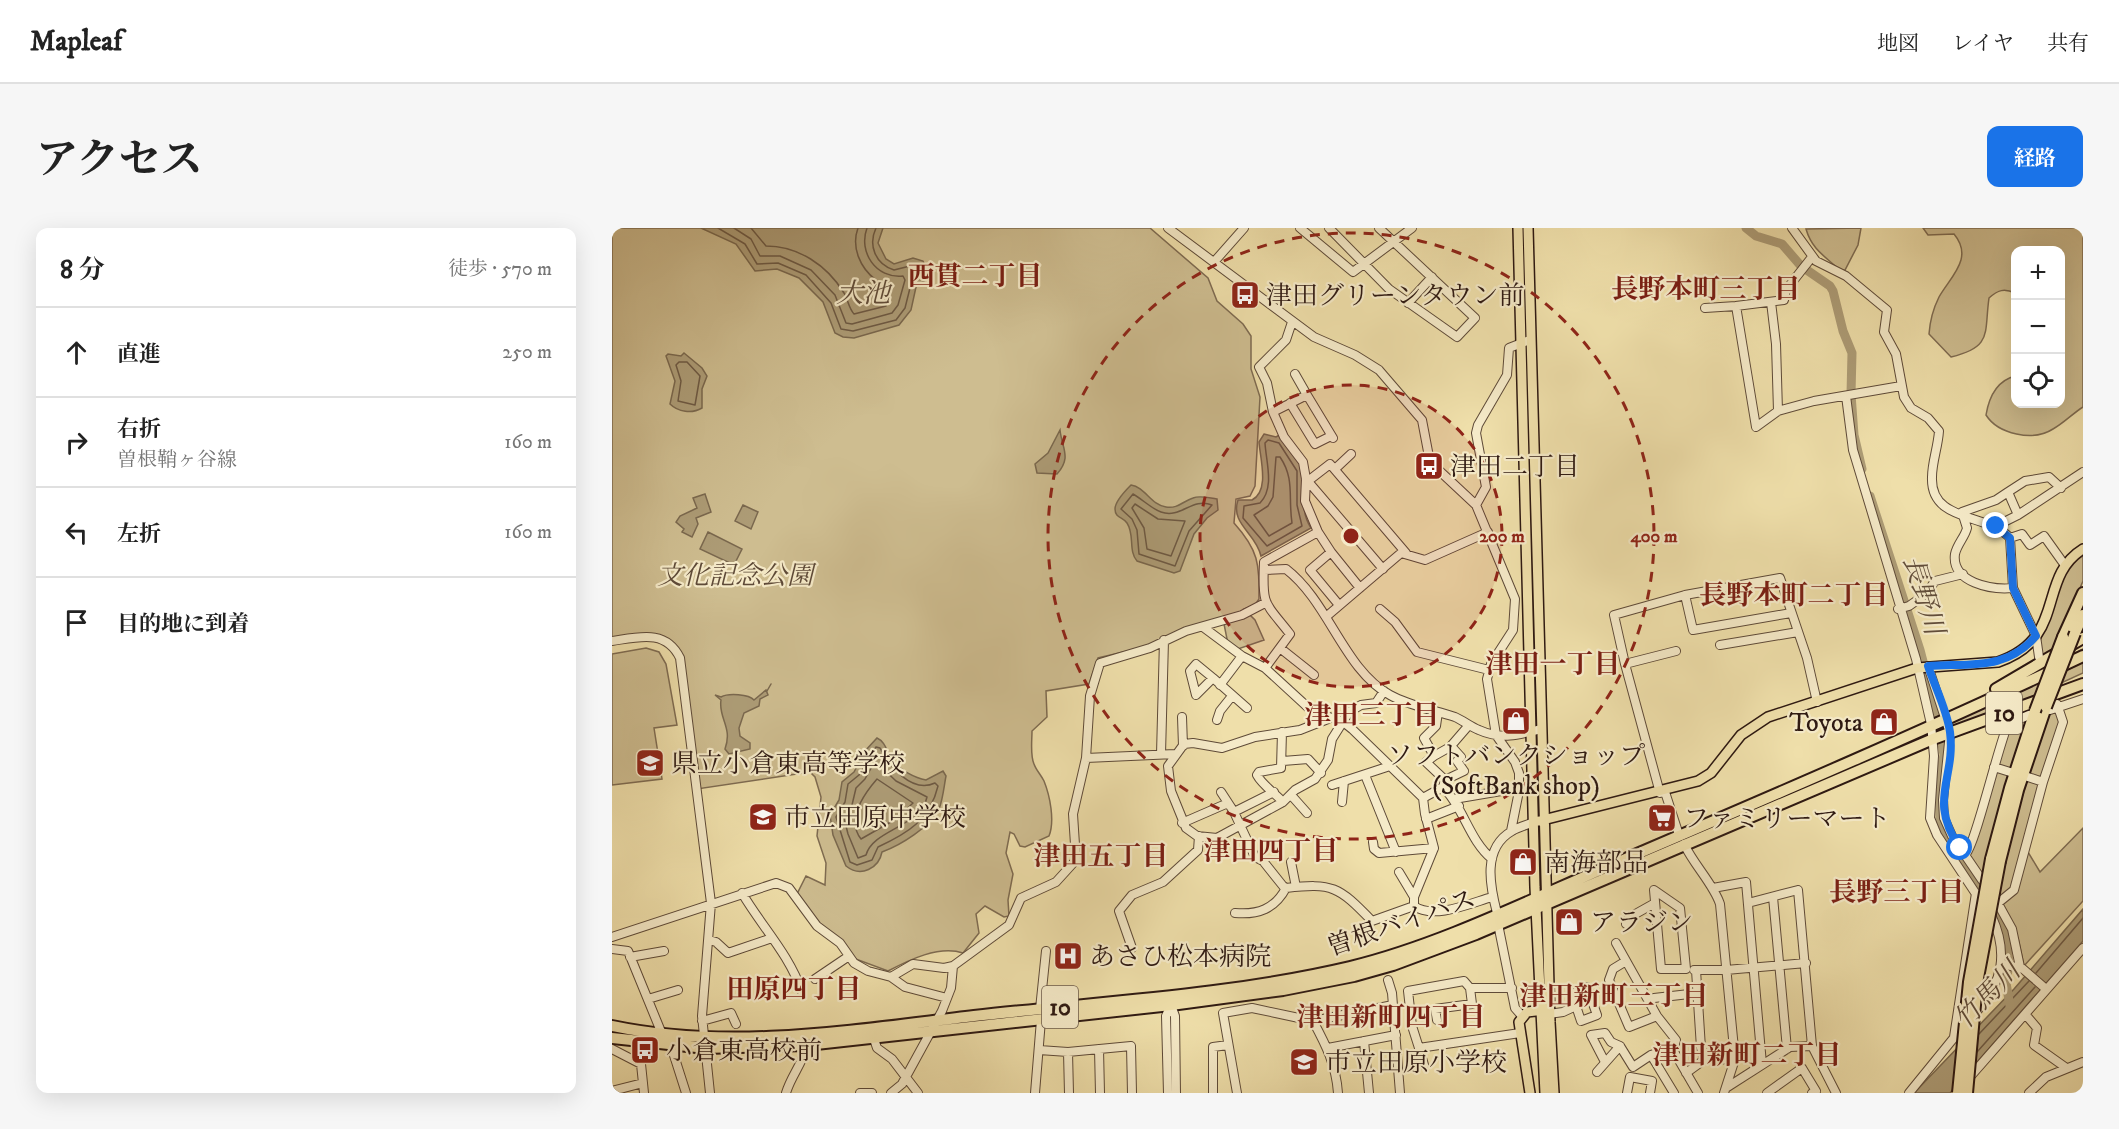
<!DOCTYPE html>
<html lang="ja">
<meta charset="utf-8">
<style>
body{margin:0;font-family:"IM FELL DW Pica","Noto Serif JP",serif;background:#f6f6f6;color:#222}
.controls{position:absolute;right:18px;top:18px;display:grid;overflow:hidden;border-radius:12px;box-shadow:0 6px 24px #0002}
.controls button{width:54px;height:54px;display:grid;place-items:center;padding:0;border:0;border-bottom:2px solid #e0e0e0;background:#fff;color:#222;font:30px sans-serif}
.stop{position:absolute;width:18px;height:18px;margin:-14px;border:4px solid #1a73e8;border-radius:50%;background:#fff}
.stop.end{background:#1a73e8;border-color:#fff;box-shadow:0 2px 6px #0008}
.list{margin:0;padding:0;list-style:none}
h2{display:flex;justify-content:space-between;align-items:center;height:78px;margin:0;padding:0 24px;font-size:26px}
h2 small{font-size:20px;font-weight:400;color:#767676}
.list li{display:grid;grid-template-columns:39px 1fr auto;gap:18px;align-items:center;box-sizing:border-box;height:90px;padding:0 24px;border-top:2px solid #e0e0e0}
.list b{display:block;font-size:22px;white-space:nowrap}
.list p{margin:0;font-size:20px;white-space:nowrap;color:#767676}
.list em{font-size:20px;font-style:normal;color:#767676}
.icon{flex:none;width:33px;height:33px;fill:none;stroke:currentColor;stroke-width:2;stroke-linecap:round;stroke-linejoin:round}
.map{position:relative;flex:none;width:1471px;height:865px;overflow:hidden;border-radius:12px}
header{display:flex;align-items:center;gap:36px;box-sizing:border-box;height:84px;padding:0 30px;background:#fff;border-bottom:2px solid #e0e0e0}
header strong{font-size:28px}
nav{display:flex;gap:33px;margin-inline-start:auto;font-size:21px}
.intro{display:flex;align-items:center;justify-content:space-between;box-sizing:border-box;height:144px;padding:0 36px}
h1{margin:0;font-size:42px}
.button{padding:15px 27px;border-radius:12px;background:#1a73e8;color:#fff;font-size:21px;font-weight:700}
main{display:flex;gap:36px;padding:0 36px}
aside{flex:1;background:#fff;border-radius:12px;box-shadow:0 6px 24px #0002}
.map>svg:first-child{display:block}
.green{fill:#cebd90;stroke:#7e6b51;stroke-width:1.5}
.water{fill:#ad9c76;stroke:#7a684e;stroke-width:1.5}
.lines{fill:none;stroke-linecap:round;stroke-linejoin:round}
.shore{stroke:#6e5a44;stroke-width:1.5}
.stream{stroke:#7a684e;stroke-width:1.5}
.river{stroke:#ad9c76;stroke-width:9}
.minor-casing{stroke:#5e4a38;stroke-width:10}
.major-casing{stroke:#2e1912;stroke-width:12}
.highway-casing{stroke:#2e1912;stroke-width:14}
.minor{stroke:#f5eac8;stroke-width:8}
.major{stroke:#efdfaa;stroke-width:9}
.highway{stroke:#efdfaa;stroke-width:10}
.highway-bridge-casing{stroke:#2e1912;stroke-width:14;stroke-linecap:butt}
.highway-bridge{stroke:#efdfaa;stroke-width:10}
.route{stroke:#1a73e8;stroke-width:8}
.ring{fill:none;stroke:#8f2418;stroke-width:3;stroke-dasharray:10 8}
.labels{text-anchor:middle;stroke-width:4.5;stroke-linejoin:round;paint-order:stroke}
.shield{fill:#f5eac8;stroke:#6a5849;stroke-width:1.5}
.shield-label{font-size:24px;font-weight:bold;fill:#2e1912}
.poi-label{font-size:26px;fill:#2e1912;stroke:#f5eac8;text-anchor:start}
.park-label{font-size:26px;font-style:italic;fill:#5e4a38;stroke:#f5eac8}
.street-label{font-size:26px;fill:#2e1912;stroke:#f5eac8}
.neighbourhood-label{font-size:27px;font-weight:bold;fill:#7a1f14;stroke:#f5eac8}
.water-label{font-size:27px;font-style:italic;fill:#614d3a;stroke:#f5eac8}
.centre{fill:#8f2418;stroke:#f5eac8;stroke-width:3}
.ring-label{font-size:18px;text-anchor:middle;font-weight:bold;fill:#8f2418;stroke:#f5eac8;stroke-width:4.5;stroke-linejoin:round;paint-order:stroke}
</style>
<header>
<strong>Mapleaf</strong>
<nav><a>地図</a><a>レイヤ</a><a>共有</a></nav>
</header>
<div class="intro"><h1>アクセス</h1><a class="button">経路</a></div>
<main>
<aside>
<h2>8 分<small>徒歩 · 570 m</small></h2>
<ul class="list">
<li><svg class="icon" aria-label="ahead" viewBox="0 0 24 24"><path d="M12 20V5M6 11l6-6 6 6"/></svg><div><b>直進</b></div><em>250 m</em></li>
<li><svg class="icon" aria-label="right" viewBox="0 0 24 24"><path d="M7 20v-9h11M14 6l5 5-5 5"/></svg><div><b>右折</b><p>曽根鞘ヶ谷線</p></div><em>160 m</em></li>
<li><svg class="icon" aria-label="left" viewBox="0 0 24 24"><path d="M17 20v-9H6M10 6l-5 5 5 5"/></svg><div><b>左折</b></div><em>160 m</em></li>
<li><svg class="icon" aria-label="arrive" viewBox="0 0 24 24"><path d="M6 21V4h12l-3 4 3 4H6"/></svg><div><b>目的地に到着</b></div></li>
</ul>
</aside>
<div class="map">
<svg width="1471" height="865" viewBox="0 0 1471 865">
<rect width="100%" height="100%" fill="#efdfaa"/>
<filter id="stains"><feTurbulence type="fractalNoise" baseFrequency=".00333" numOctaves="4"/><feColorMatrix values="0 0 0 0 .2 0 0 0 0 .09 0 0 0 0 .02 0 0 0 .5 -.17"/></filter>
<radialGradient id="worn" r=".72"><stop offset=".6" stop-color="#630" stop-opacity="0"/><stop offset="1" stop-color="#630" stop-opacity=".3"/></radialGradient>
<!-- green -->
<path class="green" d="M0,0H538L596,50L605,73L631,96L639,108V141L648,169L643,258L638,268L624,271L622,295C647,323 647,335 647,371L643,377L632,381L643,392L652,412L626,421L616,416L611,391L537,418L486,430L477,456L434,463L435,489L420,503C420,513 418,527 422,536C424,542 429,547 432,553C438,568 443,593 437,608L413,619L408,618L402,606L398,604L394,625L401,646L396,672L397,688L392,689L373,678L364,686L367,705L351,725C327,717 297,732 276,743L241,730L230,723L184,668L194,648L213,657L214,635L205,608L209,569L203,549L198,544L85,561L68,430L48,410L0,413Z
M1249,0L1246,17L1233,42L1229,43C1214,29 1200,22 1194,1Z
M1311,0H1471V179C1460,186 1452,195 1441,201C1421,214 1386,206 1374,187C1377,169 1384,153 1403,148L1404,176H1448V22H1404L1403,65C1392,60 1386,62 1377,70C1372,105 1381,119 1339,129L1317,106C1318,92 1321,81 1327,69C1339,48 1362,30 1342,6L1316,7Z
M1471,323V353L1440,425L1430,431L1427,420L1430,405L1440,385L1446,351Z
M34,420L47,424L54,436L65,497L42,500L50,551L0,557V426Z
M1471,433V445L1447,456L1453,441Z
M1430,451L1424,467L1396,480L1339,499L1337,493Z
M1436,484H1443L1450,489L1427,556L1401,661L1385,671L1401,599Z
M1416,490L1371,651L1357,630L1396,503L1402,494Z
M1471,600V673L1412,738L1406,710L1389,677L1403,664L1416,624L1428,644Z"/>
<!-- water -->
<path class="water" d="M89,0H271L266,15L274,31L282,36L301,30L311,33L318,49L304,59L299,82L287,97L242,110L231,109L223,105L211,74L187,50L165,41L143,43L124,16Z
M72,125L90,140L95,148L90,161V180C80,186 66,184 58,176L63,153L54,128L56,126L69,128Z
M448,202C450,221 460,229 445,246L425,245L423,236L436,225Z
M652,206L664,209L669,206C676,217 689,231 691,243C694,264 687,281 699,300L649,328C644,305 618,296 626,272H640C658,263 648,230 647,214Z
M519,257C533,259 539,277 554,279C566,281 571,273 581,270C588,267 597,270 605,271L606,282L595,290L582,306L568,343L562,345L525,333C516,323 523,307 515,295C511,289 503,290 503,281C503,273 514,262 519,257Z
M93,266L99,284L84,290L86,296L80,309L70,304L72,301L64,294L68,288L85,280L81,270Z
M131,277L146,284L139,301L123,293Z
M96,304L130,321L122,337L88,321Z
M154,462L156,467L148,471L147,478L132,485L127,500L128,508L138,515V521L117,526L113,521C121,499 106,490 109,472L103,467L109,469C116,465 137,466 142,472Z
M265,510C274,514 275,525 281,533C288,542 303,550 314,552L331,543L334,548C332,558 331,571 327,581C318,599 289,617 270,624C267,640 249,650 234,638L221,607L218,587L227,572L230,554L242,544L253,523Z
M1471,681V713L1338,865H1302L1402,761Z"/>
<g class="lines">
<!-- shore -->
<path class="shore" d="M106,0L133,16L145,36L166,35L194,47L219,75L229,101L241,103L284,92L293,80L299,56L311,46L308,39L302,37L282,42C263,36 256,17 264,0
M122,0L139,11L148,28H168L199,42L223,67L234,95L240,96L280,85L286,77L293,52L291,48C264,51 246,24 255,0
M139,0L154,18C186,18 215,37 232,65C236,72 237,81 242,86L274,78L280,61C276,56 269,56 264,52C248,40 239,19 246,0
M67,134H75L88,148L83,177L66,173L69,153L64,137Z
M656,212L667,215L685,243V277L690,298L655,318L631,290L632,278L648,275C663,260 654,234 653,215Z
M664,229H668C683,251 676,269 680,295L657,308L642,287L656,278L661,269Z
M521,266C530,271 540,281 549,284C569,291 580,269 600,277L577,303L563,338L527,326L525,302L520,291L509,281Z
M523,276L546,291L573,293L559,328L535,321L532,300L520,280Z
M264,519L268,520C277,538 300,566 323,555L326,558C318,592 296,605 266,619L260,632L245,637L238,634L224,589L233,574L236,556L247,547Z
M263,533L284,553L315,569C309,599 261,601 254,627L246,630L236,606L232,590L240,577L244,560L253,551Z
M265,551L301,575L284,591L249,611C234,592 252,566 265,551Z
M1424,745L1471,690
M1367,806L1417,753
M1365,824L1423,759"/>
<!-- stream -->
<path class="stream" d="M1461,426L1471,421
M155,463L159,456"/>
<!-- river -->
<path class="river" d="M1134,0L1144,8L1170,16L1189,38L1218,58L1221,63L1231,103L1240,125L1239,166L1242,207L1250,241
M1258,268L1308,422L1325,487L1332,527L1327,552L1328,595L1378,676L1394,710L1397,735L1394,755L1398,778"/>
<!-- minor casing -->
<g class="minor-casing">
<path id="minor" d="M556,0L702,109L743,127L767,142L810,192L818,234L864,277L903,371L901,402L879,436L875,451L884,507L903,534L907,545V563L899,603
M688,0L741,44L800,0
M717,0L777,61L845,109L863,90L767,0
M1180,0L1204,33L1234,48L1275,82L1272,104L1284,126L1292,169L1299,180L1316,190L1327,203C1326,219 1320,234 1320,249C1318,295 1376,285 1398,310L1401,360L1424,408L1427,429
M602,34L632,0
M1159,74L1164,116L1166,183
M796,75L820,49
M1124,78L1172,72L1174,62L1200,29
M1093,80L1124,78L1144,199L1166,183L1202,173L1289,158
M680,94L674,112L647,139L655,155L661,184L672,209L691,234L694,251L693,273L706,304L652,334C650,378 652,373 678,406L653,440L701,484L730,493L740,501L811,570L813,586L822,620L802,669V678C822,692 859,675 880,669
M683,146L695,167
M1234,168L1241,222L1304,431L1319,496L1322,528L1318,590L1325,607L1366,669
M678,175L703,216L719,208
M661,184L695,167L721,210
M723,241L739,226
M694,251L771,341
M696,253L718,236L794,325
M1396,264L1413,253L1437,249L1449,260
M864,277L874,259L864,205L866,197L895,147L897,120L915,113
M1384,298L1406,287L1471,244
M706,304L719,324
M1398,310L1410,306L1418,317L1432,308L1452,336
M652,342L674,341C717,374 732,442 778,467C798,478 822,482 843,489C852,493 859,499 867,502C889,512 907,507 929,501
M1401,360C1380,362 1339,355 1343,326C1345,316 1353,309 1355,300L1350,284L1384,272L1396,264L1406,287
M1073,367L1081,402L1179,385
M727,377L698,342L719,324L748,360
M768,381L783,394L805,424L877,442
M1286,381L1297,378L1314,366L1323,353L1351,346
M715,388L789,325L813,332L876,304
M591,399L630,428
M0,413C27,409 54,401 68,430L99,675L90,788L98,865
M1108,417L1186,404
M668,420L702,447
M1013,436L1064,423
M1316,438L1338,505L1331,572L1332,590L1340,608L1353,627
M601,450L584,436L578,443L584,467L601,450L635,480
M608,457L630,428L653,440
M1438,482L1471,471
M826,484L824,498L812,510L822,528L814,534L833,552L831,559
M570,489L571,518
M716,491L688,502L643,509L610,520L581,515L572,516L556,538L559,563L574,600L585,608L605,610L671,574L683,562L703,551L716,532L720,511L737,484L749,477L764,475L772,463
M605,492L608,483L620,468
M670,504L669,540L647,544L645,547C650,557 663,565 671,574
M549,526L552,412
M822,528L838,519L857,497
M474,530L563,526
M671,533L696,531L709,545
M1382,539L1398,544
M753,547L784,624
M1416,549L1431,554
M833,552L852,543L845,533L849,529L839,518
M720,557L778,538
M609,564L622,584
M662,564L622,584L643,629L651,633L671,658L674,660C721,655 726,658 760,693L802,678
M1053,564L1067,607
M1048,565L1013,436L1002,387L1073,367L1168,350L1195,430L1205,474
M679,567L695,585
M811,570L831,559C852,580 857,612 880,631
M842,571L907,560
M730,574L732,553
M814,591L847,578
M570,595L616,575
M761,614L762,621L767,625L822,620
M1072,616C1082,637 1102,657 1108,676L1123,831L1112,865
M679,634L684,659
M787,644L802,669
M1370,652L1353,627C1363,619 1386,518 1396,496L1417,487
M1101,660L1134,654L1150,836
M1042,662L1068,680L1074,741H1049Z
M130,665C150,699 177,726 190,764
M1161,669L1175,821
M1384,672L1400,701L1408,739
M1386,675L1402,662L1431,554L1451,494L1445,476
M623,685C646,687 663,681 674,660
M885,685C878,658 870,620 900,603C906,599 915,597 922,594
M886,696L903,780L910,788
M1014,696L1018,689L1043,675
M0,709L164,655L177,660L205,698L228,715L242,735L256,743L279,749L301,736L332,740L341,738L397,697L409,670L444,654L464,632L461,586L474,530L478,468L488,435L538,420L574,403L630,387L653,375
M97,712L104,714L116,725L160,710
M1004,715L1045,788L1064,812L1061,822L1086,865
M520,720L507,683L520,667L551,654L586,622L587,608
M0,721L16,723L50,806
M18,729L52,723
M1014,733L1001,741L997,752L1017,799L1045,788
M1391,736L1411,741L1434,761
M1082,742H1114L1194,735
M1084,742L1089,820L1092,832L1123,831
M279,749L293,759L335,770
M203,751L237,728
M776,752L780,765L788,865
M975,759L985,787L969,793L960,766Z
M900,760H858L852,753L796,763L800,798L807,820L908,805
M36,771L66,762
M1037,773L1042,770L1086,765
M559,777L563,788L564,865
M428,781L434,723
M1366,782C1391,754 1396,724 1380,689
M937,786L951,784L979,771
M1413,786L1425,800L1422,817L1453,839
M825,792L823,781L860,776L858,760
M90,793L119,785L124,796
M701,793C714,817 724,837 726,865
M1342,809L1364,665
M262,811L265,820L280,831L306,865
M752,813L757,865
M59,818L74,865
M1200,818L1224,865
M716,820L784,807
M807,820L812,837
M0,821L29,836L32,865
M487,821L488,865
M427,822L456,824L519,818L520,865
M456,824L457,865
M1039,827L1062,865
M993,834L979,807L993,805L999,814L1008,818
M985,844L1008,818L1021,839L1039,827L1062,819
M1074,845L1092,832
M1357,850L1471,720
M1114,860L1178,819L1200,818L1186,662L1136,675
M0,863L31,855
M174,865C179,848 191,835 195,817
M248,865H260
M279,865L290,856L330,783L339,760L341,738
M423,865L429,792
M556,865L554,788L559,777
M601,865V819L616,817
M625,865L611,785L640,780L701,793L781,777
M1015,865L1018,849L1040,853L1038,865
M1155,865L1190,840L1204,863L1200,865
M1297,865L1345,806
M1417,865L1434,849L1471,834"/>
</g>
<!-- major casing -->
<g class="major-casing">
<path id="major" d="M906,0L923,659L933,865
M916,0L938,794L942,865
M927,593L1086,553L1099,545L1129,507L1156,489L1305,440L1386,434C1456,410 1424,350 1471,321
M918,865L907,794L915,784L932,782"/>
</g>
<!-- highway casing -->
<g class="highway-casing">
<path id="highway" d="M1463,405L1471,387
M1451,409L1471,365
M1384,461L1471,410
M1379,631L1398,560L1423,483
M1388,633L1406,562L1434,479
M0,798C119,823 243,802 362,788C487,774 615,768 738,739C829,717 924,669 1011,632C1165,566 1319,500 1471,428
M0,810L94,820L195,817L559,777L671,762L742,748L781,737L864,706L1321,511L1471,456"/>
</g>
<!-- minor -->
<use href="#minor" class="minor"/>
<!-- major -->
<use href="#major" class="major"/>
<!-- highway -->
<use href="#highway" class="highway"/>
<!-- highway-bridge casing -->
<g class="highway-bridge-casing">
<path id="highway-bridge" d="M1434,479L1463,405
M1423,483L1451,409
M1346,865L1357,754L1379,631
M1355,865L1365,755L1388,633"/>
</g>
<!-- highway-bridge -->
<use href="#highway-bridge" class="highway-bridge"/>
</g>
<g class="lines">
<!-- route -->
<path class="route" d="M1348,620C1315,572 1344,551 1338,504C1335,482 1323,459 1316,438C1358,435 1394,443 1424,408L1401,360L1398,310L1384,298"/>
</g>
<!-- distance rings -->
<circle cx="739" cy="308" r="151" fill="#8f2418" fill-opacity=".12"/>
<g class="ring">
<circle cx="739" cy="308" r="151"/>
<circle cx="739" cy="308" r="303"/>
</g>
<!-- icons -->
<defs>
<g id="bus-square" transform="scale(1.5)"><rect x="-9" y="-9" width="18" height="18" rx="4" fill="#8f2418" stroke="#f5eac8"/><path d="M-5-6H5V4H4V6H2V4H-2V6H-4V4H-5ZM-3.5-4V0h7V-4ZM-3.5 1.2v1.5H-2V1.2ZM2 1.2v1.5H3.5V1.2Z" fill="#fff"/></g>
<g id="shop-square" transform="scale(1.5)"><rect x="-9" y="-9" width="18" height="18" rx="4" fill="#8f2418" stroke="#f5eac8"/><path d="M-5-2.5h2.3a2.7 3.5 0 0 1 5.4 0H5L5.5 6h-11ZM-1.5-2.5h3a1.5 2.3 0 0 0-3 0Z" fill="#fff"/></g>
<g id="school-square" transform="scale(1.5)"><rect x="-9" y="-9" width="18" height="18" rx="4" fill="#8f2418" stroke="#f5eac8"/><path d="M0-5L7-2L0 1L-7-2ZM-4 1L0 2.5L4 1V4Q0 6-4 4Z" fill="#fff"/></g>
<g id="supermarket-square" transform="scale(1.5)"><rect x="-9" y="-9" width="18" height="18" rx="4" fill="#8f2418" stroke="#f5eac8"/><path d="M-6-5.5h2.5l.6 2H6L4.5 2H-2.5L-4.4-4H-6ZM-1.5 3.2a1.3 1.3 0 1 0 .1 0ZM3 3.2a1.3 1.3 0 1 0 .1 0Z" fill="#fff"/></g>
<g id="hospital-square" transform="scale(1.5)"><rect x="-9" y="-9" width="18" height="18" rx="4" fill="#8f2418" stroke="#f5eac8"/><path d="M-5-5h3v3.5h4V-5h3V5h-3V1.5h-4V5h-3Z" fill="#fff"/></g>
</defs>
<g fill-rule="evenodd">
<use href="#bus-square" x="633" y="67"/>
<use href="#bus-square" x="817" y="238"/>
<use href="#shop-square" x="904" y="493"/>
<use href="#shop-square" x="1272" y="494"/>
<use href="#school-square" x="38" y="535"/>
<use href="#school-square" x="151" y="589"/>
<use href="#supermarket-square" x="1050" y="590"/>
<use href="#shop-square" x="911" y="634"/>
<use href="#shop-square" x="957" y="694"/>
<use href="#hospital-square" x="456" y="728"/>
<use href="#bus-square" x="33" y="822"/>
<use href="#school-square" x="692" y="834"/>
</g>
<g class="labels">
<!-- shield labels -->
<g class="shield">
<rect x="1374" y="464" width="36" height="42" rx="4.5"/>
<rect x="430" y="758" width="36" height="42" rx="4.5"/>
</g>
<g class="shield-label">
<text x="1392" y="493">10</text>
<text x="448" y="787">10</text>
</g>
<!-- poi labels -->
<g class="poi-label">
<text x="654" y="76">津田グリーンタウン前</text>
<text x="838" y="247">津田二丁目</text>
<text x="1251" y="503" text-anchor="end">Toyota</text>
<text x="904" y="536" text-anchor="middle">ソフトバンクショップ<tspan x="904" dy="30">(SoftBank shop)</tspan></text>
<text x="59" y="544">県立小倉東高等学校</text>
<text x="172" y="598">市立田原中学校</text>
<text x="1071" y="599">ファミリーマート</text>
<text x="932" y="643">南海部品</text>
<text x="978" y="703">アラジン</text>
<text x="477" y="737">あさひ松本病院</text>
<text x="54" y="831">小倉東高校前</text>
<text x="713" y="843">市立田原小学校</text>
</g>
<!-- park labels -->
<g class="park-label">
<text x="123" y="356">文化記念公園</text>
</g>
<!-- street labels -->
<g class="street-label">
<text transform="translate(789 694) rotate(-19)" y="9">曽根バイパス</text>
</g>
<!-- neighbourhood labels -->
<g class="neighbourhood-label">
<text x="363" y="57">西貫二丁目</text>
<text x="1094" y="70">長野本町三丁目</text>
<text x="1182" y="376">長野本町二丁目</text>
<text x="941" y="445">津田一丁目</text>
<text x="760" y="496">津田三丁目</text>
<text x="659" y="632">津田四丁目</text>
<text x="489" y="637">津田五丁目</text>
<text x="1285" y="673">長野三丁目</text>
<text x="182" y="770">田原四丁目</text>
<text x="1002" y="777">津田新町三丁目</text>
<text x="779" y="798">津田新町四丁目</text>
<text x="1135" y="836">津田新町二丁目</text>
</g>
<!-- water labels -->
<g class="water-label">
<text x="251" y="74">大池</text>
<text transform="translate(1312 367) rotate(73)" y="9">長野川</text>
<text transform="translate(1375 767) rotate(-46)" y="9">竹馬川</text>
</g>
</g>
<circle cx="739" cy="308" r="9" class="centre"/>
<g class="ring-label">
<text x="890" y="314">200 m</text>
<text x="1042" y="314">400 m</text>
</g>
<rect width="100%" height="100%" filter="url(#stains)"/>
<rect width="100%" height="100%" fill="url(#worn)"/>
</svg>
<div class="controls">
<button>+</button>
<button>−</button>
<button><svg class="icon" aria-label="locate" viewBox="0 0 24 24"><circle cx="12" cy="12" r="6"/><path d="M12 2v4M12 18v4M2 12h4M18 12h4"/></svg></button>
</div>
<div class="stop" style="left:1348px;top:620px"></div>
<div class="stop end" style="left:1384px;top:298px"></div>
</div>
</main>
